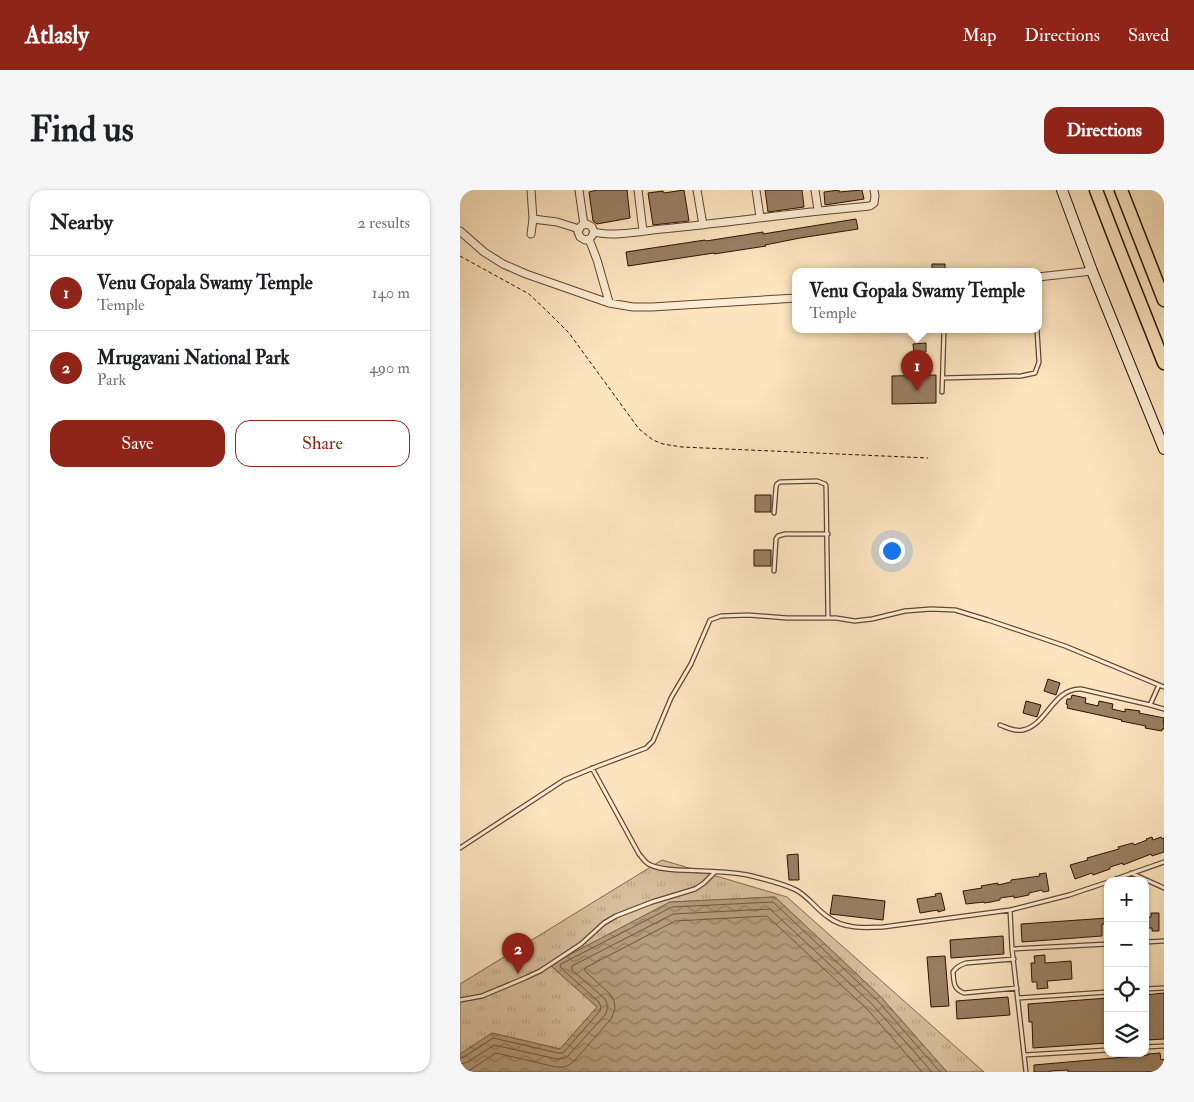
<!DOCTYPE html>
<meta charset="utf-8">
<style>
body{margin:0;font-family:"IM FELL Double Pica",serif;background:#f6f6f6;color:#202124}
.controls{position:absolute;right:15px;bottom:15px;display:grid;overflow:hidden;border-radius:10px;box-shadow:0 1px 4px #0004}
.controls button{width:45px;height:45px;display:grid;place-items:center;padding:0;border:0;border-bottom:1px solid #e0e0e0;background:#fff;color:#202124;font:25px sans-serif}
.you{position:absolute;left:431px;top:360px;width:18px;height:18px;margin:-12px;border:4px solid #fff;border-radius:50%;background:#1a73e8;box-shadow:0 0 0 8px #1a73e833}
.badge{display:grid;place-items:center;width:32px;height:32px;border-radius:50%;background:#8f2418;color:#fff;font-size:16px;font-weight:700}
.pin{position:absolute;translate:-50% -41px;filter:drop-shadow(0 1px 2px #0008)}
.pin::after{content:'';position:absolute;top:26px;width:18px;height:15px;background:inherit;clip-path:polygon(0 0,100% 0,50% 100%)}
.popup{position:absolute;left:332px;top:78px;width:250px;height:65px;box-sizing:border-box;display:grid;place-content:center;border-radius:10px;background:#fff;filter:drop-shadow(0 1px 4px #0005);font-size:16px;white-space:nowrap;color:#757577}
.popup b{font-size:19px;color:#202124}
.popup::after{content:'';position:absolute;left:50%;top:100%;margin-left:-10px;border:10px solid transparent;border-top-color:#fff}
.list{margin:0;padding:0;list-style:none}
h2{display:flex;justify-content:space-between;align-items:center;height:65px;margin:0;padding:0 20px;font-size:21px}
h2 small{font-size:16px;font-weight:400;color:#757577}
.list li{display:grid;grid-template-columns:32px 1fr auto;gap:15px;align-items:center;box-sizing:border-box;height:75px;padding:0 20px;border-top:1px solid #e0e0e0}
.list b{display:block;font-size:19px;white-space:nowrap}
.list p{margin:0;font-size:16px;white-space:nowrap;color:#757577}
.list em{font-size:16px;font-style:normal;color:#757577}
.actions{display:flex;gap:10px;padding:15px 20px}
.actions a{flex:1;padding:11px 0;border:1px solid #8f2418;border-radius:15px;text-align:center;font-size:18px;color:#8f2418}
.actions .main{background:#8f2418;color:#fff}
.icon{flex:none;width:28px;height:28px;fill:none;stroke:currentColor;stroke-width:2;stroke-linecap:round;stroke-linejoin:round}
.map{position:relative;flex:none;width:704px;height:882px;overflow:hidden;border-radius:15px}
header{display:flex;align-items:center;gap:30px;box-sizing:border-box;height:70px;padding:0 25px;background:#8f2418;color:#fff}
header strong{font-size:24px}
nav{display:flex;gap:28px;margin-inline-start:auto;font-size:18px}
.intro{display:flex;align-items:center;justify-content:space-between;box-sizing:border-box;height:120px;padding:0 30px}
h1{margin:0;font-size:35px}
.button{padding:12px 22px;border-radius:15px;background:#8f2418;color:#fff;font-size:18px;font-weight:700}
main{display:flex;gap:30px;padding:0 30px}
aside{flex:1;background:#fff;border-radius:15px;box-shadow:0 1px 4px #0004}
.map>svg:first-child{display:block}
.grass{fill:url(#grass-tufts);stroke:#836950}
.water{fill:url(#water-waves);stroke:#7f654c}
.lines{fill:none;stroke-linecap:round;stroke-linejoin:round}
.shore{stroke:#72583f;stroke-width:1}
.building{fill:#997f63;stroke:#2d1200}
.service-casing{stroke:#614630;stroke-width:5.5}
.minor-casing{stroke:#614630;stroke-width:9}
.secondary-casing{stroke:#2d1200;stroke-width:12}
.motorway-casing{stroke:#2d1200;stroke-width:15}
.path{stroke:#2d1200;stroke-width:1;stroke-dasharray:4 2.5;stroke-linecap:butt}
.service{stroke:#fdedd5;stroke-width:3}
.minor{stroke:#fdedd5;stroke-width:7}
.secondary{stroke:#fdedd5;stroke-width:10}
.motorway{stroke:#fce4bf;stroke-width:12}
</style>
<header>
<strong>Atlasly</strong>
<nav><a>Map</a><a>Directions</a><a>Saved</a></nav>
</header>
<div class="intro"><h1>Find us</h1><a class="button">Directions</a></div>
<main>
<aside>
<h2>Nearby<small>2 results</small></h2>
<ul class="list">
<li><span class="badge">1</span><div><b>Venu Gopala Swamy Temple</b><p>Temple</p></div><em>140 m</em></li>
<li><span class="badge">2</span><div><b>Mrugavani National Park</b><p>Park</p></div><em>490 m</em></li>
</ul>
<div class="actions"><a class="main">Save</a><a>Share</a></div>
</aside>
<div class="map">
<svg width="704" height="882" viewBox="0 0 704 882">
<defs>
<pattern id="grass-tufts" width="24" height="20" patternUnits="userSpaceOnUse" patternTransform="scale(1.25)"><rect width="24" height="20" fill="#d9c09f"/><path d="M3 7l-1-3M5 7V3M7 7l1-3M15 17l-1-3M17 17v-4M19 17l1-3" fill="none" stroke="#bba487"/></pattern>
<pattern id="water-waves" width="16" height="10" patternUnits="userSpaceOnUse" patternTransform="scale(1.25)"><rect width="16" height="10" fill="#b69d7e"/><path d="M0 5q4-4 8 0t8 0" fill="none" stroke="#947f65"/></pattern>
</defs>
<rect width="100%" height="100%" fill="#fce4bf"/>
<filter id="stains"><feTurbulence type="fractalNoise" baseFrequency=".004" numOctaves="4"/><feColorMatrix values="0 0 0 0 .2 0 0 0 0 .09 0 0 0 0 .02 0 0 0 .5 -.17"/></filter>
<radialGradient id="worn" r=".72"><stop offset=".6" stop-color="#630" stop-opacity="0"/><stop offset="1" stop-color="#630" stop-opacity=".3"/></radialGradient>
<!-- grass -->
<path class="grass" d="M202,670L327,707L524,882H487L420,806L315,707L210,712L90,775L137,817L100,859L32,843L0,864V794Z"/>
<!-- water -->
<path class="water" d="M315,707L420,806L487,882H0V864L32,843L100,859L137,817L90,775L210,712Z"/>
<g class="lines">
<!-- shore -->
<path class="shore" d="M0,868L4,867L33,848L98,863H103L140,821L141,817L139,812L101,778L100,776L101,774L212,717L313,712L417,810L480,882
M0,874L8,872L34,855L97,869L106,868L145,825C148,819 148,814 145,809L112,780V776L213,724L310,719L412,814L472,882
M0,882L10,880L36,863L96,877C104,878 109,876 115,870L151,829L155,819L154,811L150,804L125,781V778L215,731L307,726L407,819L462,882"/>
</g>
<!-- building -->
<path class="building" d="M137,0H167L170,28L137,34L133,31L129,2Z
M224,0L229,31L193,35L188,3L203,1L204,3Z
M305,0H342L344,17L308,22Z
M379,0V2L402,0L404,9L365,15L364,2Z
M396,29L398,39L340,48L305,55L306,56L254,64V63L168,76L166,62L245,50L246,51L303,42V44Z
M472,74H485V81H472Z
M466,153V162L454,163L453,154Z
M476,185V213L432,214V186Z
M295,305H311V322H295Z
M294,360H311V376H294Z
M588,489L600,493L596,505L584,501Z
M612,505L626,508L625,513L638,516L639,511L653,514L652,519L665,522V519L680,521L679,523L704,528L703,533H704V539H702V541L685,538L686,536L661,531L662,530L607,518L608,515L606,514L607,509H611Z
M566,511L581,515L577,527L563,523Z
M692,647L693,650L701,647L702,649L704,648V662L692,666L691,664L663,675V673L650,677V679L633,685L632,683L615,689L610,675L628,670L627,668L659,659L658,657L673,653L674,655L687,650L686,649Z
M338,664L339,690H329L327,665Z
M586,683L589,701L583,702L582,700L569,703V705L554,708V706L540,708V710L531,712L524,713V712L506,714L503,701L522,698L521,696L538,693V695L551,692V690L580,686L579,684Z
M481,703L485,720L478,722V720L460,723L457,709L476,706L475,704Z
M373,705L425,711L423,730L370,724Z
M691,723H699V741H692V738H685V728L691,727Z
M648,728V734H642V746L562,752L561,734Z
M543,746L544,764L491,768L490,750Z
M585,765V773L611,771L612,789L587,791L588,798L577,799V792H572L571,773H575L574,766Z
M485,766L489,816L471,817L467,767Z
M704,803V849L686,850L685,805Z
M548,807L550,825L497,829L496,811Z
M648,808V853L573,858L572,832H569L568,814Z
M700,863L701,870L704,869V878H701V881L683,882H608V880L590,881V882H574V875L688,865V864Z"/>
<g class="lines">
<!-- service casing -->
<g class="service-casing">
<path id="service" d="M483,188L561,186L575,183L579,172L577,140
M482,202L484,140
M314,323L316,297L317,294L320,292L357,291L365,294L366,296L368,428
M314,381L316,349L318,346L325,344H368
M690,515L704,519
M540,535C546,537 555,542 563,540C587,535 593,498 621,499L690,515L699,495
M132,578L179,664C182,667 184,671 187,673C197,681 229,680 243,681C259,682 276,682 292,686C307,690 322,693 336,700C349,707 356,719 368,727C383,739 405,738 423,737L550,720L609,705L648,692
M0,658L104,590L138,576L186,558L193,551L211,508L231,474L250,430L261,426L288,425L327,428H376L395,431L412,429L445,421L471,419L495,420L528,430L605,456L704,497
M671,683L704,698
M650,691L704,672
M550,720L552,759L566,882
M685,752L704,751
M552,759L648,754
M554,769L506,773C500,775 496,777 493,782C494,792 493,799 504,803L557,798
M685,799L704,798
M558,808L648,802
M0,810L22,806L65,788L80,781L121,754L144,733L156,726L192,712L235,699L244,693L255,682
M685,857L704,856
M564,865L648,860"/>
</g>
<!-- minor casing -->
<g class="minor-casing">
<path id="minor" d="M71,0L73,29L71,44
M119,0L124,35
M178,0L183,41
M237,0L243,35
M296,0L300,27
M355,0L358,20
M73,29L97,32L119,39
M124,35L127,34L132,37L134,42L132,46
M121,36L118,42L120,47L125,50L129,49
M0,41L24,62L43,74L66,84L149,113L173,117H192L336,108
M134,42C152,47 183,41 202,39C272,32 341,22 410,16L414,13L415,6L414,0
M129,49L137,70L149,112
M578,87L632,81"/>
</g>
<!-- secondary casing -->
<g class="secondary-casing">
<path id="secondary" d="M602,0L632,81L704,259"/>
</g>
<!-- motorway casing -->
<g class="motorway-casing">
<path id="motorway" d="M636,0L658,57L704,173
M661,0L704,110"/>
</g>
<!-- path -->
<path class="path" d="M0,66L69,104L88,122L109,143L179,239L193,250L203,254L222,257L468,268"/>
<!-- service -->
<use href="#service" class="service"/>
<!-- minor -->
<use href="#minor" class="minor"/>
<!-- secondary -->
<use href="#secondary" class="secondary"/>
<!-- motorway -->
<use href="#motorway" class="motorway"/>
</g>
<rect width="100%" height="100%" filter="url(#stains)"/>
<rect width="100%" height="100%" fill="url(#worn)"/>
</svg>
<div class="controls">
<button>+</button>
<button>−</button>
<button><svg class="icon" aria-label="locate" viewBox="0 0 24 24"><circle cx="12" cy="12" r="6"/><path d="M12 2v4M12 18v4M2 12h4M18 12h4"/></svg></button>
<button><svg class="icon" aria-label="layers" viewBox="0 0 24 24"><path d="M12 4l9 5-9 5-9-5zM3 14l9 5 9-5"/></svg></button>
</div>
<div class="you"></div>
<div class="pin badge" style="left:457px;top:201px">1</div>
<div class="popup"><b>Venu Gopala Swamy Temple</b>Temple</div>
<div class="pin badge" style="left:58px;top:784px">2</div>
</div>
</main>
